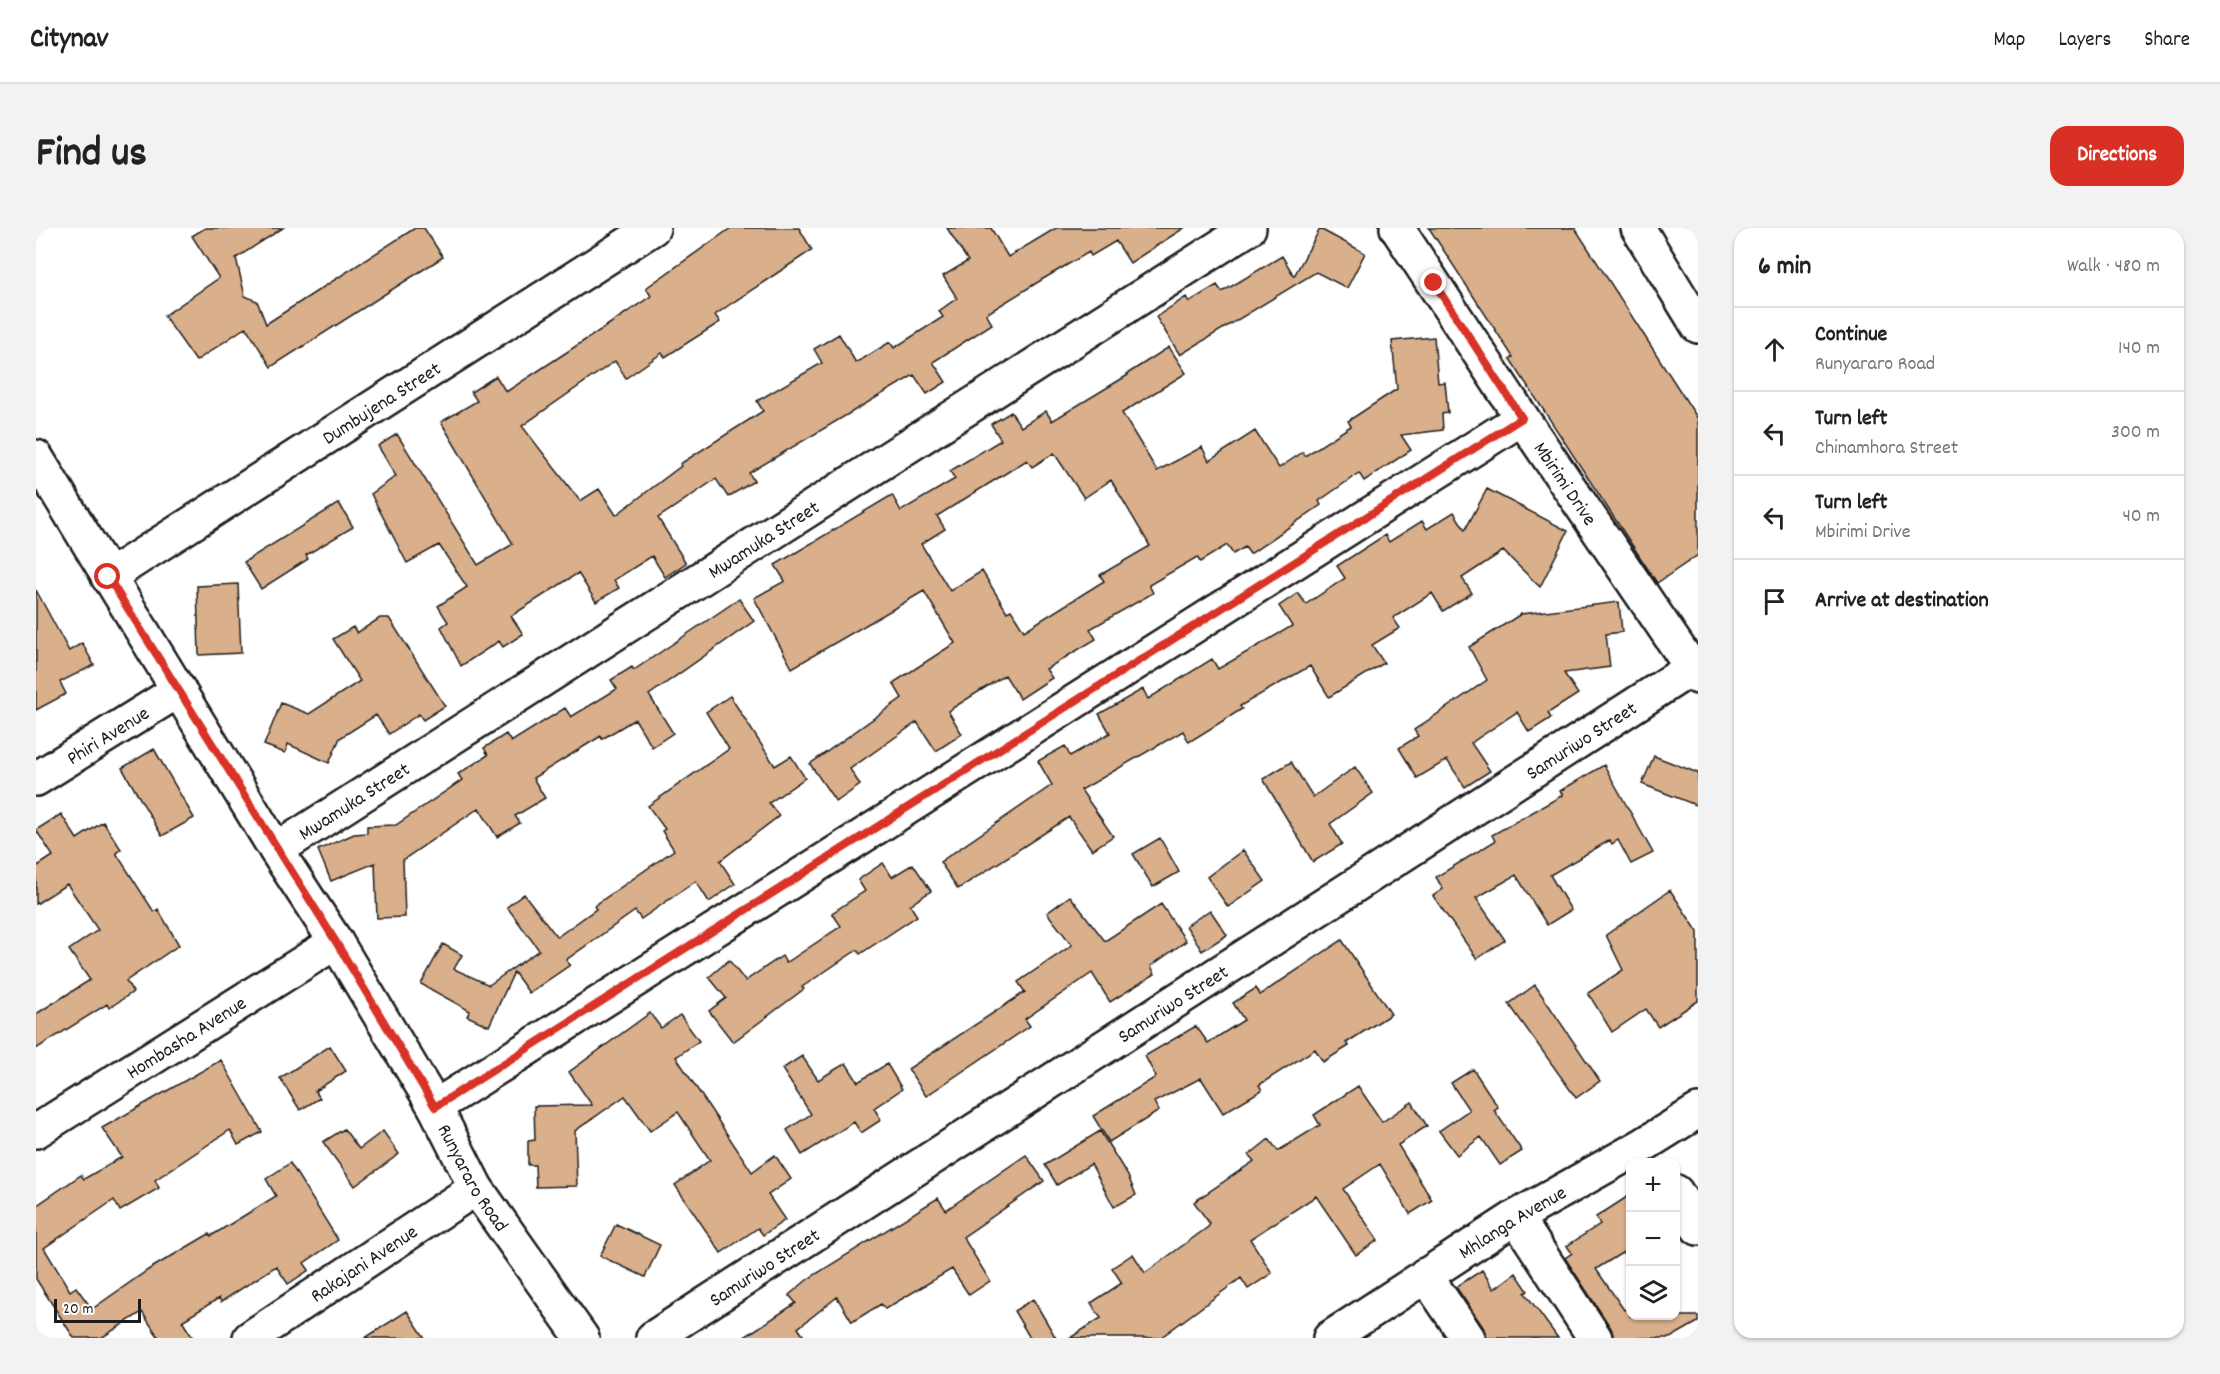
<!DOCTYPE html>
<meta charset="utf-8">
<style>
body{margin:0;font-family:Dekko,sans-serif;background:#f2f2f2;color:#222}
.controls{position:absolute;right:18px;bottom:18px;display:grid;overflow:hidden;border-radius:12px;box-shadow:0 2px 4px #0004}
.controls button{width:54px;height:54px;display:grid;place-items:center;padding:0;border:0;border-bottom:2px solid #e0e0e0;background:#fff;color:#222;font:30px sans-serif}
.scale{position:absolute;left:18px;bottom:15px;width:87px;box-sizing:border-box;padding-left:6px;border:3px solid #1c1c1c;border-top:0;font-size:16px;line-height:21px;white-space:nowrap;color:#1c1c1c;-webkit-text-stroke:4px #fff;paint-order:stroke}
.stop{position:absolute;width:18px;height:18px;margin:-14px;border:4px solid #d93025;border-radius:50%;background:#fff}
.stop.end{background:#d93025;border-color:#fff;box-shadow:0 2px 6px #0008}
.list{margin:0;padding:0;list-style:none}
h2{display:flex;justify-content:space-between;align-items:center;height:78px;margin:0;padding:0 24px;font-size:26px}
h2 small{font-size:20px;font-weight:400;color:#767676}
.list li{display:grid;grid-template-columns:39px 1fr auto;gap:18px;align-items:center;box-sizing:border-box;height:84px;padding:0 24px;border-top:2px solid #e0e0e0}
.list b{display:block;font-size:22px;white-space:nowrap}
.list p{margin:0;font-size:20px;white-space:nowrap;color:#767676}
.list em{font-size:20px;font-style:normal;color:#767676}
.icon{flex:none;width:33px;height:33px;fill:none;stroke:currentColor;stroke-width:2;stroke-linecap:round;stroke-linejoin:round}
.map{position:relative;flex:none;width:1662px;height:1110px;overflow:hidden;border-radius:18px}
header{display:flex;align-items:center;gap:36px;box-sizing:border-box;height:84px;padding:0 30px;background:#fff;border-bottom:2px solid #e0e0e0}
header strong{font-size:28px}
nav{display:flex;gap:33px;margin-inline-start:auto;font-size:21px}
.intro{display:flex;align-items:center;justify-content:space-between;box-sizing:border-box;height:144px;padding:0 36px}
h1{margin:0;font-size:42px}
.button{padding:15px 27px;border-radius:18px;background:#d93025;color:#fff;font-size:21px;font-weight:700}
main{display:flex;gap:36px;padding:0 36px}
aside{flex:1;background:#fff;border-radius:18px;box-shadow:0 2px 4px #0004}
.map>svg:first-child{display:block}
.building{fill:#daaf8b;stroke:#1c1c1c;stroke-width:1.5;fill-rule:evenodd}
.lines{fill:none;stroke-linecap:round;stroke-linejoin:round}
.minor-casing{stroke:#1c1c1c;stroke-width:38}
.minor{stroke:#fff;stroke-width:33}
.route{stroke:#d93025;stroke-width:8}
.labels{text-anchor:middle;stroke-width:4.5;stroke-linejoin:round;paint-order:stroke}
.street-label{font-size:20px;fill:#1c1c1c;stroke:#fff}
</style>
<header>
<strong>Citynav</strong>
<nav><a>Map</a><a>Layers</a><a>Share</a></nav>
</header>
<div class="intro"><h1>Find us</h1><a class="button">Directions</a></div>
<main>
<div class="map">
<svg width="1662" height="1110" viewBox="0 0 1662 1110">
<rect width="100%" height="100%" fill="#fff"/>
<filter id="ink" filterUnits="userSpaceOnUse"><feTurbulence type="fractalNoise" baseFrequency=".0167" numOctaves="2"/><feDisplacementMap in="SourceGraphic" scale="12" xChannelSelector="R" yChannelSelector="G"/><feConvolveMatrix kernelMatrix="1 2 1 2 8 2 1 2 1" color-interpolation-filters="sRGB"/></filter>
<g filter="url(#ink)">
<!-- building -->
<path class="building" d="M169,0H247L200,30L209,68L221,73L230,96L379,0H388L407,29L235,139L210,99L160,133L128,88L183,50L156,8Z
M695,0H763L776,22L696,75L679,87L684,94L629,129L626,125L590,150L579,133L486,198L544,273L563,261L580,287L645,238L644,236L727,183L721,173L786,135L778,121L803,106L820,135L854,114L858,120L907,89L903,83L921,70L907,48L932,33L911,0H955L972,29L1020,0H1148L1094,35L1080,13L1055,28L1053,24L1007,51L950,86L956,96L897,134L910,154L891,166L878,147L713,245L718,253L692,269L680,251L622,290L650,335L629,349L616,328L578,352L583,360L560,374L542,345L475,388L487,406L467,419L463,413L425,438L405,399L412,394L402,378L431,359L403,317L371,335L335,266L360,248L342,218L361,206L442,337L477,316L405,194L441,173L435,164L460,148L470,164L566,101L615,68L610,60Z
M1393,0H1539L1662,191V327L1621,355L1474,131L1477,129Z
M1284,1L1329,25L1311,60L1280,44L1144,127L1120,89L1150,69L1153,74L1181,57L1186,64L1246,28L1258,48Z
M1398,109L1402,155L1409,154L1412,185L1406,186L1407,202L1365,207L1375,222L1328,253L1323,245L1283,273L1285,277L1214,326L1209,319L1197,326L1191,317L1164,334L1161,329L1113,357L1117,365L1054,401L1060,411L1010,441L1016,450L984,471L969,447L912,483L926,506L900,523L881,494L814,541L824,557L800,574L774,536L866,470L857,455L919,415L888,363L756,440L718,370L749,353L739,337L856,267L865,283L919,251L914,243L965,212L955,196L975,184L985,199L1010,183L1016,193L1092,147L1091,146L1133,119L1150,145L1086,185L1121,243L1166,219L1173,233L1219,203L1243,240L1267,224L1269,228L1315,198L1312,193L1361,161L1356,113ZM1018,225L1048,270L1075,252L1114,318L1064,347L1068,353L988,403L975,382L971,384L946,343L914,363L885,316L909,301L901,288L991,232L996,239Z
M1451,261L1532,303L1504,359L1467,323L1426,350L1436,365L1407,383L1396,365L1357,390L1364,400L1336,417L1348,435L1293,469L1274,438L1204,478L1206,481L1153,514L1147,503L1045,562L1077,608L1056,622L1033,589L922,661L904,634L1016,557L1002,533L1029,518L1034,528L1074,505L1063,486L1107,461L1112,471L1176,431L1182,441L1256,398L1243,378L1262,365L1270,376L1309,350L1301,338L1349,307L1353,314L1386,293L1391,301L1418,284L1429,302Z
M303,275L317,299L270,327L272,331L225,361L208,334Z
M202,356L205,425L163,427L161,358Z
M0,362L33,423L46,415L58,437L24,454L30,466L0,482Z
M703,371L718,393L613,467L637,505L616,519L599,491L566,511L565,508L497,550L509,570L479,588L484,595L461,609L443,580L367,632L369,689L341,690L339,635L295,653L282,622L318,606L331,605V598L360,597L426,552L422,546L452,527L448,520L470,506L475,514L529,480L535,489L581,461L575,452L596,439L598,442Z
M1583,374L1586,404L1570,406L1574,439L1528,445L1542,466L1512,485L1515,490L1493,504L1481,484L1435,515L1454,543L1429,559L1411,532L1381,550L1363,520L1382,508L1378,502L1451,452L1433,419L1485,386Z
M344,390H353L409,478L387,492L383,486L353,506L340,487L304,510L293,535L252,516L249,525L228,517L245,475L273,486L324,453L297,411L317,399L321,405Z
M694,468L739,538L755,528L769,550L733,575L743,588L684,633L699,656L673,674L660,653L605,691L599,683L530,732L534,737L493,765L478,744L453,798L431,788L434,783L385,756L407,716L426,727L418,741L453,757L503,722L471,679L488,666L521,709L560,681L558,678L638,622L626,603L629,601L612,578L693,521L670,484Z
M118,521L158,590L126,608L86,540Z
M1618,528L1662,545V578L1606,556Z
M1255,534L1277,569L1319,539L1337,565L1294,596L1306,616L1277,634L1227,551Z
M1568,537L1617,625L1595,636L1582,612L1576,616L1574,612L1514,647L1535,682L1511,697L1480,647L1440,670L1469,712L1441,731L1397,668L1407,661L1400,649L1459,613L1456,607L1527,567L1524,563Z
M25,586L41,611L67,594L85,621L80,625L118,684L122,681L143,717L90,753L97,764L73,780L71,776L0,821V786L54,752L33,722L62,702L31,656L0,676V639L17,628L0,602Z
M1124,610L1143,644L1117,659L1097,626Z
M1207,622L1229,653L1192,679L1171,649Z
M847,635L856,649L877,636L895,663L874,677L881,688L824,726L821,722L766,759L768,761L697,814L673,783L690,770L673,749L693,732L709,753L746,728L750,735L805,698L796,685L829,663L822,652Z
M1634,662L1662,704V773L1622,799L1610,781L1576,804L1552,765L1587,742L1570,707Z
M1034,668L1069,713L1125,676L1150,713L1115,738L1119,746L1074,774L1056,745L989,791L994,798L890,868L872,841L989,764L982,754L1036,717L1011,685Z
M1174,682L1191,707L1166,723L1150,698Z
M1306,712L1355,786L1310,815L1313,818L1287,834L1279,821L1223,857L1226,862L1187,885L1165,850L1118,874L1123,883L1073,914L1057,888L1120,849L1109,828L1160,798L1172,815L1208,792L1197,775L1220,760L1224,767Z
M1499,757L1564,853L1540,870L1473,776Z
M614,785L625,800L644,787L663,813L640,829L716,944L739,927L755,951L732,967L749,992L727,1007L722,1000L685,1025L639,957L674,932L642,884L614,903L589,868L539,903L541,958L500,959L499,937H492V913L499,912L498,878L556,877L533,844Z
M294,818L310,843L279,863L284,870L264,882L244,850Z
M766,828L782,852L810,835L822,854L851,836L866,861L838,880L845,892L825,905L818,894L766,927L751,902L775,886L746,841Z
M185,832L226,904L202,917L194,902L119,952L123,960L84,983L78,972L8,1020L34,1063L40,1059L56,1081L112,1042L173,1006L175,1008L240,968L230,951L254,935L302,1012L268,1035L273,1042L252,1056L240,1038L185,1074L183,1070L146,1093L157,1110H123L106,1084L65,1110H38L0,1051V978L45,947L48,951L86,929L66,900Z
M1437,841L1462,879L1458,882L1486,923L1464,937L1445,909L1421,927L1403,903L1433,882L1415,855Z
M1322,858L1346,894L1376,874L1391,898L1362,917L1396,972L1374,986L1344,936L1307,961L1342,1012L1320,1027L1280,968L1214,1011L1236,1045L1212,1061L1205,1050L1124,1110H1034L1065,1090L1055,1075L1086,1055L1076,1040L1097,1026L1109,1045L1172,999L1174,996L1158,974L1218,933L1213,927L1233,911L1242,923L1284,897L1278,887Z
M308,901L323,921L347,903L363,926L319,958L287,914Z
M1064,903L1092,948L1100,967L1078,979L1055,936L1021,957L1009,937Z
M990,927L1008,953L927,1009L954,1053L933,1067L916,1041L849,1081L845,1076L816,1094L801,1069L762,1100L769,1110H707L760,1075L753,1067L772,1051L902,970L910,982Z
M1594,967V1020L1560,1041L1588,1082L1594,1078V1088H1662V1094L1634,1110H1578L1575,1100L1529,1030L1536,1025L1531,1018L1564,996L1560,989Z
M580,996L624,1017L609,1049L564,1028Z
M1446,1042L1458,1061L1480,1045L1492,1063L1489,1065L1522,1110H1451L1447,1099L1420,1059Z
M997,1071L1020,1110H994L978,1083Z
M371,1083L389,1110H329Z"/>
<g class="lines">
<!-- minor casing -->
<g class="minor-casing">
<g id="minor">
<path id="s1" d="M1361,0L1486,190L1662,449"/>
<path d="M1602,0L1662,98"/>
<path id="s2" d="M0,229L240,622L300,714L399,879L440,960L546,1110"/>
<path id="s3" d="M72,349L617,0"/>
<path id="s4" d="M0,551L143,462"/>
<path id="s5" d="M240,622L1213,0"/>
<path d="M399,879L1486,190"/>
<path id="s6" d="M0,903L300,714"/>
<path d="M1640,964L1662,1000"/>
<path d="M1480,989L1559,1110"/>
<path d="M1389,1047L1432,1110"/>
<path id="s7" d="M214,1110L440,960"/>
<path id="s8" d="M617,1110L1656,440"/>
<path id="s9" d="M1294,1110L1480,989L1609,916L1662,883"/>
</g>
</g>
<!-- minor -->
<use href="#minor" class="minor"/>
</g>
</g>
<g class="lines" filter="url(#ink)">
<!-- route -->
<path class="route" d="M72,349L300,714L399,879L1486,190L1398,55"/>
</g>
<g class="labels">
<!-- street labels -->
<g class="street-label">
<text dy="7" stroke="none"><textPath href="#s3" startOffset="324">Dumbujena Street</textPath></text>
<text dy="7" stroke="none"><textPath href="#s1" startOffset="306">Mbirimi Drive</textPath></text>
<text dy="7" stroke="none"><textPath href="#s5" startOffset="578">Mwamuka Street</textPath></text>
<text dy="7" stroke="none"><textPath href="#s4" startOffset="84">Phiri Avenue</textPath></text>
<text dy="7" stroke="none"><textPath href="#s8" startOffset="1104">Samuriwo Street</textPath></text>
<text dy="7" stroke="none"><textPath href="#s5" startOffset="92">Mwamuka Street</textPath></text>
<text dy="7" stroke="none"><textPath href="#s8" startOffset="618">Samuriwo Street</textPath></text>
<text dy="7" stroke="none"><textPath href="#s6" startOffset="177">Hombasha Avenue</textPath></text>
<text dy="7" stroke="none"><textPath href="#s2" startOffset="843">Runyararo Road</textPath></text>
<text dy="7" stroke="none"><textPath href="#s9" startOffset="216">Mhlanga Avenue</textPath></text>
<text dy="7" stroke="none"><textPath href="#s7" startOffset="136">Rakajani Avenue</textPath></text>
<text dy="7" stroke="none"><textPath href="#s8" startOffset="132">Samuriwo Street</textPath></text>
</g>
</g>
</svg>
<div class="controls">
<button>+</button>
<button>−</button>
<button><svg class="icon" aria-label="layers" viewBox="0 0 24 24"><path d="M12 4l9 5-9 5-9-5zM3 14l9 5 9-5"/></svg></button>
</div>
<div class="scale">20 m</div>
<div class="stop" style="left:72px;top:349px"></div>
<div class="stop end" style="left:1398px;top:55px"></div>
</div>
<aside>
<h2>6 min<small>Walk · 480 m</small></h2>
<ul class="list">
<li><svg class="icon" aria-label="ahead" viewBox="0 0 24 24"><path d="M12 20V5M6 11l6-6 6 6"/></svg><div><b>Continue</b><p>Runyararo Road</p></div><em>140 m</em></li>
<li><svg class="icon" aria-label="left" viewBox="0 0 24 24"><path d="M17 20v-9H6M10 6l-5 5 5 5"/></svg><div><b>Turn left</b><p>Chinamhora Street</p></div><em>300 m</em></li>
<li><svg class="icon" aria-label="left" viewBox="0 0 24 24"><path d="M17 20v-9H6M10 6l-5 5 5 5"/></svg><div><b>Turn left</b><p>Mbirimi Drive</p></div><em>40 m</em></li>
<li><svg class="icon" aria-label="arrive" viewBox="0 0 24 24"><path d="M6 21V4h12l-3 4 3 4H6"/></svg><div><b>Arrive at destination</b></div></li>
</ul>
</aside>
</main>
